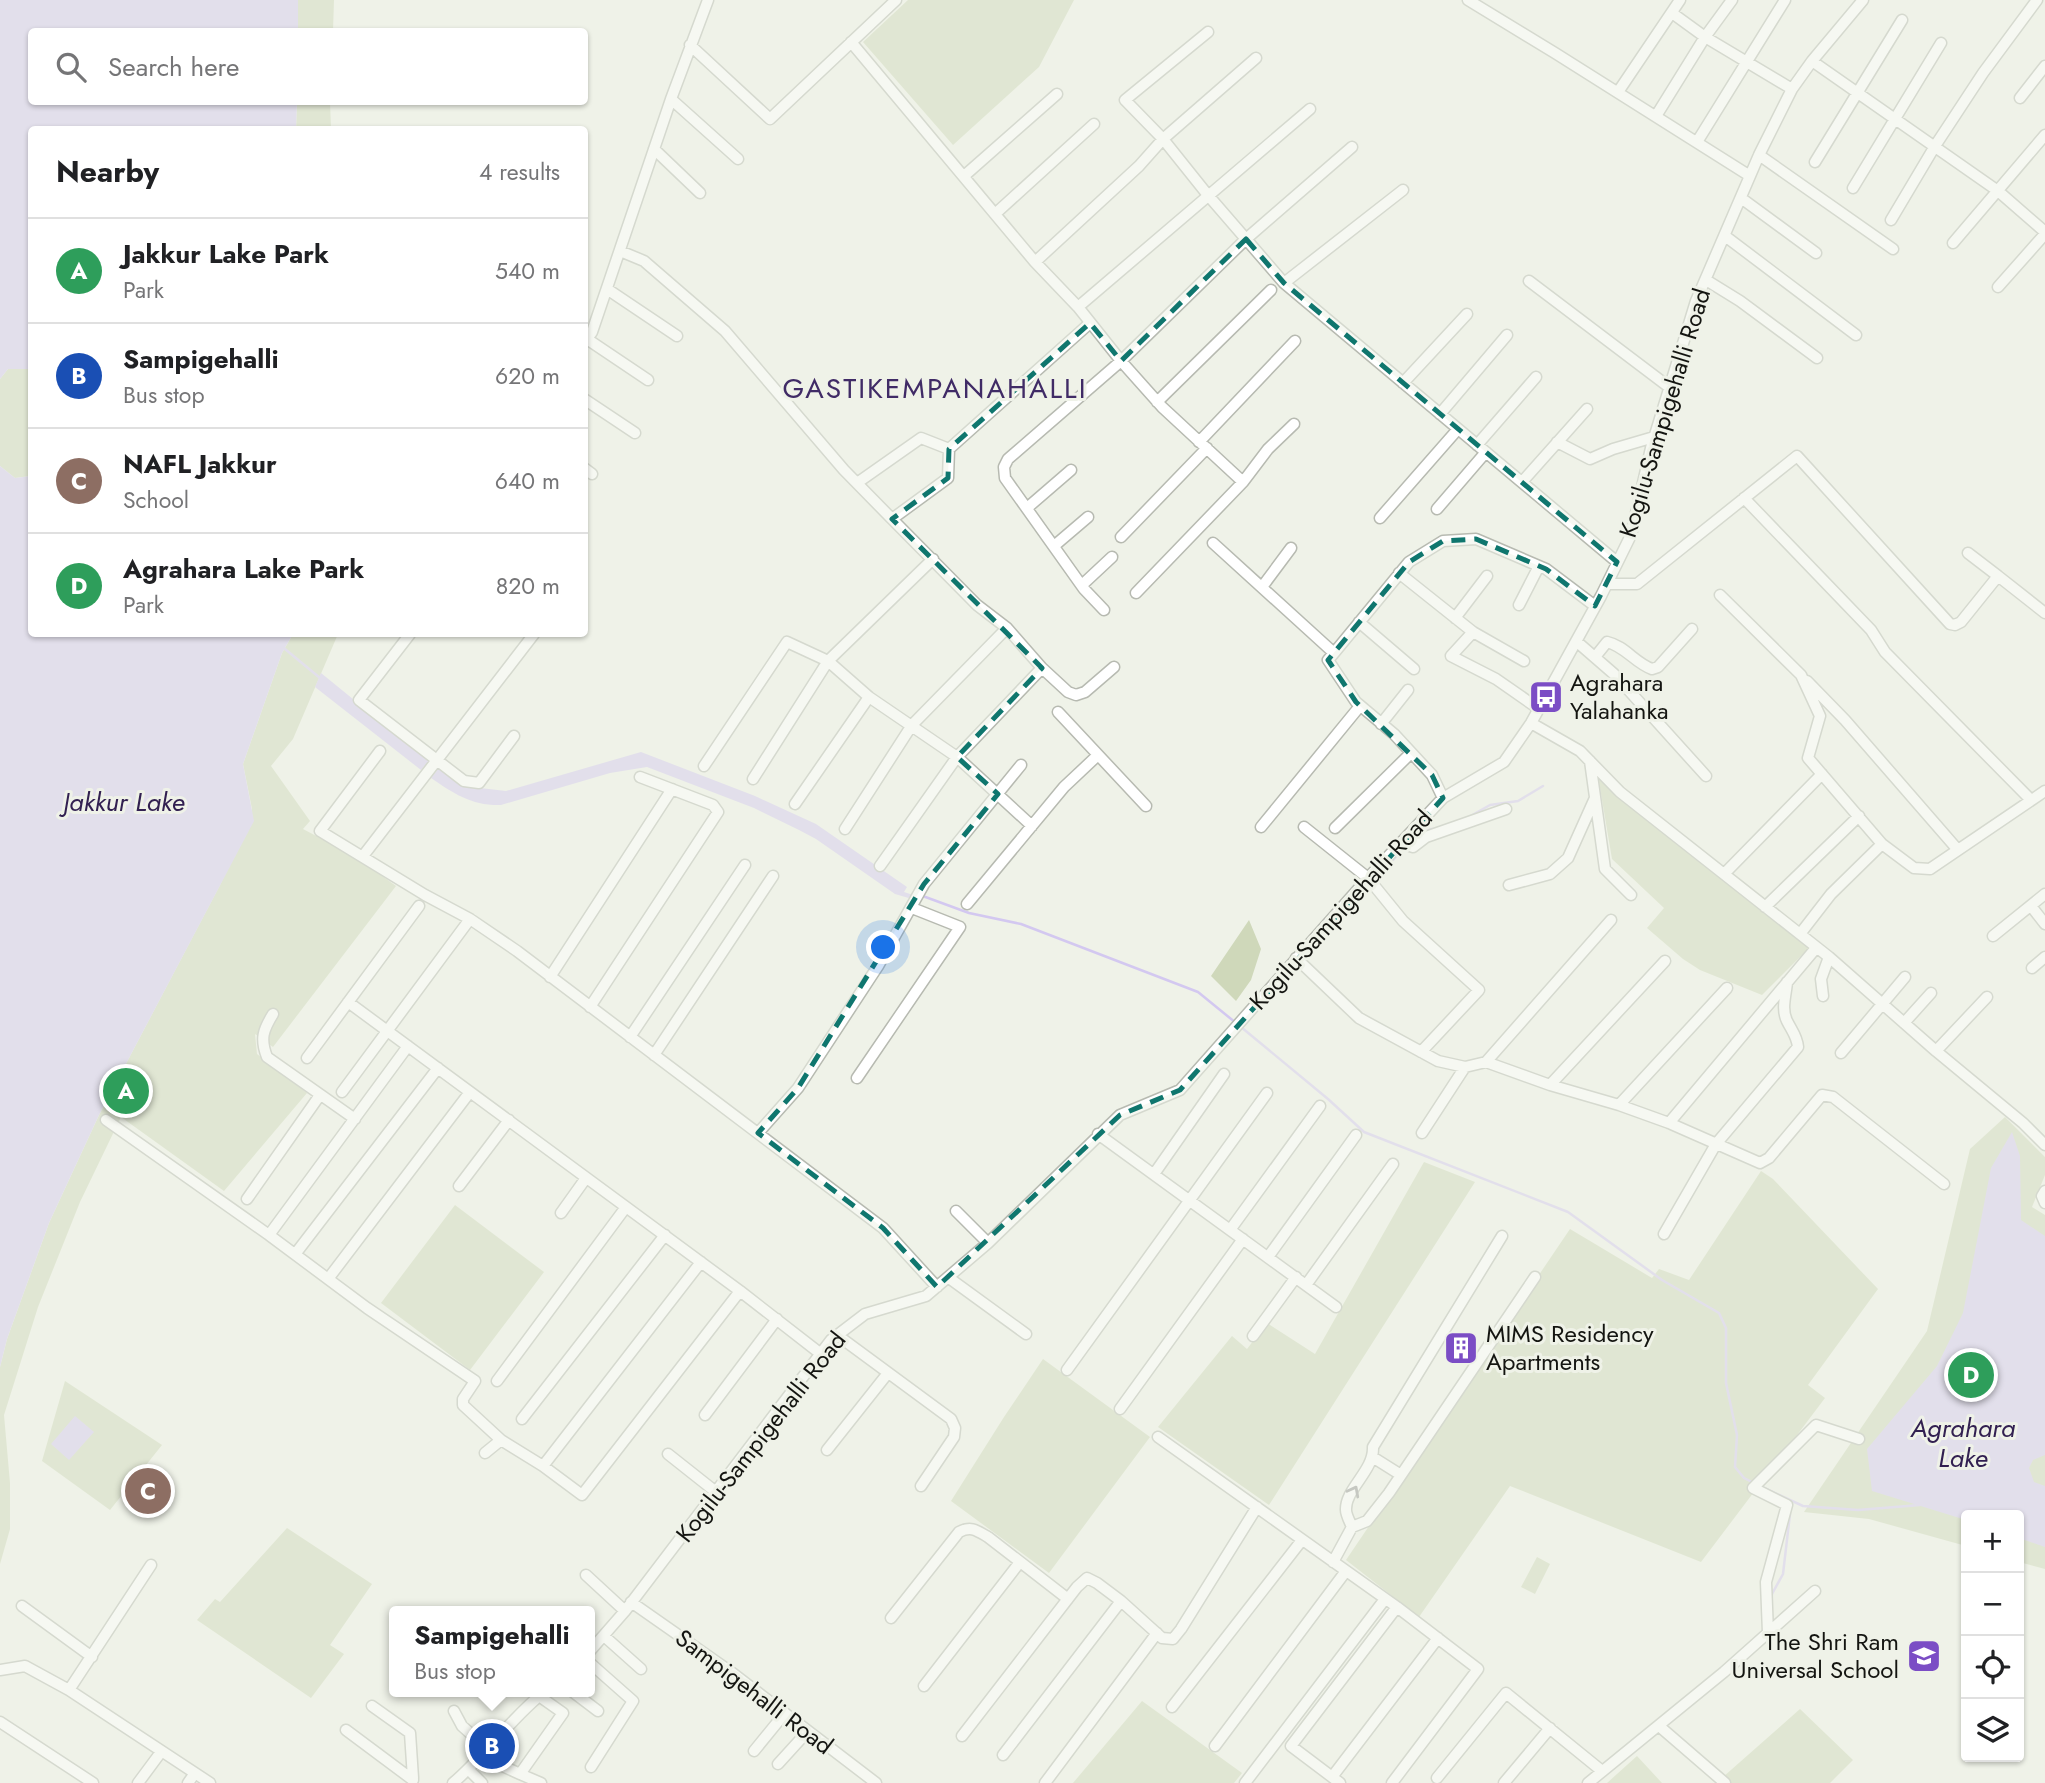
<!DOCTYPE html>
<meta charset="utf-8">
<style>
body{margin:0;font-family:Jost,sans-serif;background:#f6f6f6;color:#202124}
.controls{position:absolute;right:21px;bottom:21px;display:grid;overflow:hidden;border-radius:7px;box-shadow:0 2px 5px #0004}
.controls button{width:63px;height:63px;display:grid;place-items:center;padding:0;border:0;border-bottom:2px solid #e0e0e0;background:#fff;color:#202124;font:35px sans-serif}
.you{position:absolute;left:884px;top:948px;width:24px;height:24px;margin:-18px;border:5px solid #fff;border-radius:50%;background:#1a73e8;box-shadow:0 0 0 10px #1a73e833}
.badge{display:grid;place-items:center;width:46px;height:46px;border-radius:50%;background:#db2777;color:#fff;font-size:23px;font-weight:700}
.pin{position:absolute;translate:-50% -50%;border:4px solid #fff;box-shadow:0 2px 7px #0006}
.popup{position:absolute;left:389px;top:1606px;width:206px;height:91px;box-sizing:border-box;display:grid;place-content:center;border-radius:7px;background:#fff;filter:drop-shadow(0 2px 5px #0005);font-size:23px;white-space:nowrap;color:#757577}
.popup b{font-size:26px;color:#202124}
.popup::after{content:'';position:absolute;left:50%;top:100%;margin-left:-14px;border:14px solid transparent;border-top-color:#fff}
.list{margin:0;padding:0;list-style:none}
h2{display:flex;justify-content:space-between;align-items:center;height:91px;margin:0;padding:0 28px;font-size:30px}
h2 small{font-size:23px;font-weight:400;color:#757577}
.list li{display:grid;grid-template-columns:46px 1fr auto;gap:21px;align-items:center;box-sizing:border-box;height:105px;padding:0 28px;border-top:2px solid #e0e0e0}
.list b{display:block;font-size:26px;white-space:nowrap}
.list p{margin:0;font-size:23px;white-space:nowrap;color:#757577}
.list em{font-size:23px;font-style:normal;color:#757577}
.icon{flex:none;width:38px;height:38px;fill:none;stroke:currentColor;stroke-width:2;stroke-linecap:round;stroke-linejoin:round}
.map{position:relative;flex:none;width:2045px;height:1783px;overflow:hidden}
.search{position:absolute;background:#fff;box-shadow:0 2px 5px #0004;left:28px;top:28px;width:560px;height:77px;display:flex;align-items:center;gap:18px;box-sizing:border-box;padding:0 24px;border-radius:7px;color:#757577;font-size:26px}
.panel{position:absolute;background:#fff;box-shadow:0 2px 5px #0004;left:28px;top:126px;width:560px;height:511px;border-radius:7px}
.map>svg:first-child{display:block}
.green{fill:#cfd8ba}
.water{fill:#d3c8f0}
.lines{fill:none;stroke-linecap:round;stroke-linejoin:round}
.stream{stroke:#d3c8f0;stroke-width:2.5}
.minor-casing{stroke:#b7bab1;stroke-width:13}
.minor{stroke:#fff;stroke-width:10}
.oneway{stroke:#959694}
.marked{fill:none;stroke:#0f766e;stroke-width:5;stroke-dasharray:14 9;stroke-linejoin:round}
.labels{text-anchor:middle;stroke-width:6;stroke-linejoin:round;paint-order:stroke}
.street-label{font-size:24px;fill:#141511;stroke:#eff2e8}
.poi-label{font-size:24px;fill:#141511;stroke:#eff2e8;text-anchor:start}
.water-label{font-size:26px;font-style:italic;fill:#322051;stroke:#eff2e8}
.quarter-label{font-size:28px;letter-spacing:2px;fill:#402b66;stroke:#eff2e8}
</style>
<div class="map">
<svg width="2045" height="1783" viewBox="0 0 2045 1783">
<rect width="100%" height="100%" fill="#eff2e8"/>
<!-- green -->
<path class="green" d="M298,0H334L333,31L298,32Z
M908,0H1074L1039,67L953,145L863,42Z
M297,102H330L331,129L296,130Z
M8,369H31V476L15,478L0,466V379Z
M293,634H338L293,739L271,766L310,821L303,829L356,857L396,886L273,1047L255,1034L257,1054L307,1093L224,1191L121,1117L80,1202L38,1307L4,1415L10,1483V1529L0,1564V1367L7,1339L49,1223L99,1115L221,883L252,809L243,764L282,653Z
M1598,776L1809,948L1762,995L1700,970L1683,959L1647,928L1664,908L1612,859Z
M1249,920L1261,949L1251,980L1236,1001L1211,976Z
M2005,1117L2045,1157V1175L2032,1207L2045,1215V1569L2019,1562V1515H1966V1546L1869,1519L1804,1512L1927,1331L1970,1149Z
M1424,1162L1475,1182L1269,1505L1158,1427L1232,1336L1247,1349L1267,1323L1315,1354Z
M1761,1171L1773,1179L1878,1289L1808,1385L1825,1398L1701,1562L1510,1486L1419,1617L1346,1560L1570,1229L1652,1278L1659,1269L1689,1280Z
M455,1205L544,1272L470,1370L381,1303Z
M1043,1359L1150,1437L1049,1573L951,1501L1004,1417Z
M65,1381L162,1445L110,1510L42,1461Z
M287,1528L372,1584L330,1645L344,1654L311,1698L197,1620L215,1599L220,1602Z
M1537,1557L1550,1564L1535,1594L1521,1587Z
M1142,1701L1242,1773L1234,1783H1073Z
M1800,1709L1853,1760L1830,1783H1728L1723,1777Z
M1637,1756L1662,1783H1607Z"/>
<!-- water -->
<path class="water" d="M0,0H298V31L32,32V102H297L296,129L32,130L31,369H8L0,379Z
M0,466L15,478L31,476L32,634H293L282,653L243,764L254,821L99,1115L49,1223L7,1339L0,1367Z
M321,673L429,761L421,770L315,687Z
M641,752L755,796L816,824L907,887L904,892L913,895L912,899L895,894L816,839L799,830L754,808L647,767L610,773L501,805C473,806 454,794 431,778L439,768L463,786L506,791Z
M2012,1132L2020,1156L2021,1220L2045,1236V1455L2033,1460L2029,1468L2034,1482L2045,1486V1547L2019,1538V1515H1966V1520L1872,1491L1867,1449L1937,1366L1963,1313L1991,1168Z
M75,1416L94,1432L69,1460L51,1444Z"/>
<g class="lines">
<!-- stream -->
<path class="stream" d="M285,649L320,678
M1467,818L1490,805L1518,801L1543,786
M1409,843L1421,829H1438
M920,895L969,913L1021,924L1198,992L1236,1023
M1303,960L1404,848
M1241,1027L1328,1099L1364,1132L1568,1212L1662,1280L1719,1313L1726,1328V1383L1737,1435L1735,1467L1744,1478L1754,1483
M1242,1027L1298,964
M1760,1486L1803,1506L1858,1510L1920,1505
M1771,1605L1772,1594L1783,1574L1790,1514"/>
<!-- minor casing -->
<g class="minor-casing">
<path id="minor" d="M1468,0L1555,53L1750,176
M1672,13L1705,37L1792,89
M1208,32L1125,100L1163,139L1207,194L1284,283L1617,562
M851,42L1035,262L1078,307L1121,361L1246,239L1352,147
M690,45L770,119L896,0
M1812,61L1998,191L2045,232
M1618,92L1680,0
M2020,98L2045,66
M671,99L738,159
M1656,116L1705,37L1732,0
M1697,142L1785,0
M654,149L700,193
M1759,155L1893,249
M1815,162L1902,20
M964,176L1057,94
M1853,188L1941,43
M1741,198L1816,253
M995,214L1094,124
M1891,220L1935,146L1983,73L2037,0
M1725,236L1856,335
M1953,243L2045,135
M620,251L644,261L725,331L844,470L892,519
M1035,262L1139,166L1163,139L1256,58
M1706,280L1740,301L1817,358
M1529,281L1669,387
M1284,283L1403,190
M1998,287L2045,234
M607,289L677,336
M1078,307L1310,109
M1090,323L949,449L948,478L892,519L977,605L1007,628L1042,668L1068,692L1076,695L1085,692L1114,667
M587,339L648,380
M584,343L592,332L671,99L708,0
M1403,383L1467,314
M584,399L635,433
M1157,402L1271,290
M1440,414L1507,335
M1199,442L1295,341
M1557,442L1590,459L1613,449L1654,437
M1477,445L1536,377
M584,468L592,474
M1522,482L1587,409
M857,483L921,438L949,449
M1744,498L1871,630L1885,652L2031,800
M1027,508L1071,470
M1437,509L1486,452
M1380,518L1458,429
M1121,537L1207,448
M1213,543L1334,653
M1054,546L1088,517
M1968,553L1998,576
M1399,573L1473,632L1451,656L1496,679L1539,709
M1607,584H1637L1797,456L1950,624L1955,625L1961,622L1998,576L2045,613
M1082,585L1112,557
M1262,587L1291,548
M1136,593L1243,482L1268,449L1294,424
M1720,595L1801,675L1820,716L1808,758L1882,844L1914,868L1930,869L2045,791
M1519,605L1539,566
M1104,610L1084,589L1005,478L1004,467L1008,459L1121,361L1162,407L1243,482
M1455,618L1487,576
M1359,622L1414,669
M1473,632L1524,661
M410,634L359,700L464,781L479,783L514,736
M1576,641L1614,674L1706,776
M1595,657L1607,642C1625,646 1635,663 1652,669L1658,667L1692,629
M1807,681L1845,720L1958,850
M1058,712L1146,806
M1531,723L1580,751L1620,792L1829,957L1936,1051L2023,1123L2045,1145
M1381,724L1408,690
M380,751L320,831L425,895L470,919L517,951L883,1228L937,1287
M1590,761L1605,869L1631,895
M704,766L787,642L828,661L869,697L957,757L1032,826
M753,779L828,661L933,559
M1443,798L1432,775L1394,734L1356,702L1328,660L1334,653L1409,562L1443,541L1476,539L1546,569L1595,606
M795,804L869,697
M1261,827L1360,706
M1304,827L1368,878L1403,921L1479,990L1421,1052
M1335,828L1411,753
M845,829L912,725L1007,628
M1400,843L1413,847L1426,837L1506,809
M363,856L534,634
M880,866L957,757L1042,668
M1724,874L1822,774
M1509,885L1550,874L1568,858L1595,798
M967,904L1064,787L1098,755
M2031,906L2045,924
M1765,907L1859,816
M1800,934L1831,894L1882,844
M1993,936L2045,894
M1296,958L1359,1018L1438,1061L1465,1067L1486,1062L1550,1085L1619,1105L1669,1123L1760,1163L1769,1158L1822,1095L1833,1097L1944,1184
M2032,968L2045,957
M550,977L672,789
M1823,996L1821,979L1829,957
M348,1002L740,1291L821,1354
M590,1007L718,812L713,805L640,777
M273,1014C263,1030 260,1039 267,1057L355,1119
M1904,1023L1931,993
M630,1037L745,865
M408,1046L269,1235L367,1308L475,1381L463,1399V1405L501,1440L543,1466L582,1495L740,1291
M1936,1051L1987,997
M1841,1053L1905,977
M654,1055L773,876
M307,1058L419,906
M1486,1062L1611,920
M857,1078L960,927L912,908
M1550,1085L1665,961
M342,1092L470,919
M1619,1105L1727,988
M106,1120L269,1235
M1669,1123L1816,948
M758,1133L798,1088L878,966L924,884L1021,765
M1422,1133L1465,1067
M1098,1134L1336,1307
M1154,1174L1224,1074
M459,1186L509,1120
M2045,1191L2042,1196L2045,1203
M247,1199L320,1095
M956,1211L988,1243
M561,1213L586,1178
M1230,1230L1320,1106
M1664,1234L1716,1144L1798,1047C1797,1036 1792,1031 1787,1021C1781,1009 1786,995 1787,982
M296,1253L438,1068
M1268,1257L1356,1135
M949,1278L1026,1334
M328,1279L470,1092
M1306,1285L1393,1164
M837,1335L951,1419L955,1428L954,1437L921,1486
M1253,1336L1296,1277
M1067,1370L1267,1093
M497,1381L626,1207
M1120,1409L1243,1239
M705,1415L777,1319
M522,1419L665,1235
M1158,1437L1397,1607L1478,1669L1392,1783
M827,1450L888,1373
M485,1453L501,1440
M668,1454L716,1492
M1374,1458L1401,1475
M543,1466L701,1262
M1352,1527C1350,1522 1346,1515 1346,1510C1345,1489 1374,1471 1373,1447L1502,1236
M1333,1562L1352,1527L1367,1521L1389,1493L1535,1277
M586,1575L625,1611
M631,1602L731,1672L876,1783
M22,1606L92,1657
M891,1618L959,1532C971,1526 976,1530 988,1537L1068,1599
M1768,1633L1766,1582L1787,1505L1753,1488L1816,1425L1859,1439
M604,1636L641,1669
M590,1651L625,1611L831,1340L865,1314L926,1296L988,1243L1120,1115L1180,1090L1368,878L1443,798L1504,762L1531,723L1601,596L1631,535L1651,448L1696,301L1759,155L1792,89L1812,61L1863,0
M590,1663L633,1701L591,1767
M0,1670L25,1666L69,1690L210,1783
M924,1686L1020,1562
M69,1690L151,1565
M573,1692L598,1711
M372,1706L410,1733L413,1778
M1172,1707L1302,1540
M454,1711L462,1726L489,1750
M0,1722L93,1783
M1659,1726L1725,1783
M346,1730L413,1780
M962,1736L1077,1587L1087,1578L1097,1583L1121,1601L1162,1638L1173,1639L1181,1629L1257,1507
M1215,1746L1346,1571
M754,1751L785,1713
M1003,1755L1121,1601
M483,1757L520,1774L563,1713L539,1696
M778,1764L808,1731
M469,1770L482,1783
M520,1774L541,1783
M1332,1777L1438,1638
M1437,1778L1506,1693L1602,1771
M138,1783L161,1752
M188,1783L195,1773
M453,1783C486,1755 510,1719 544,1692
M1045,1783L1157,1633
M1245,1783L1385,1599
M1340,1783L1291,1746L1397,1607
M1504,1783L1550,1728
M1588,1783L1724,1672L1815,1591"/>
</g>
<!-- minor -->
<use href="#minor" class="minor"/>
</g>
<!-- one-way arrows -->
<defs><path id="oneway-chevron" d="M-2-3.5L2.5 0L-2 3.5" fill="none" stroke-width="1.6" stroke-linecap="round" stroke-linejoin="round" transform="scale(1.75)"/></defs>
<use class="oneway" href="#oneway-chevron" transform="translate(1354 1491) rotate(-62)"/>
<!-- marked area -->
<path d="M0 0H2045V1783H0ZM1246,239L1284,283L1617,562L1595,606L1546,569L1476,539L1443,541L1409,562L1328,660L1356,702L1432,775L1443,798L1180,1090L1120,1115L937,1287L883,1228L758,1133L798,1088L924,884L998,794L957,757L1042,668L892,519L948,478L949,449L1090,323L1121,361Z" fill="#eff2e8" fill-opacity=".55" fill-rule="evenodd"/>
<path class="marked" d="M1246,239L1284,283L1617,562L1595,606L1546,569L1476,539L1443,541L1409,562L1328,660L1356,702L1432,775L1443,798L1180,1090L1120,1115L937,1287L883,1228L758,1133L798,1088L924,884L998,794L957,757L1042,668L892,519L948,478L949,449L1090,323L1121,361Z"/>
<!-- icons -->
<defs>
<g id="bus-square" transform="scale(1.75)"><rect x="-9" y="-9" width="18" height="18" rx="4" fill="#7b4dc5" stroke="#eff2e8"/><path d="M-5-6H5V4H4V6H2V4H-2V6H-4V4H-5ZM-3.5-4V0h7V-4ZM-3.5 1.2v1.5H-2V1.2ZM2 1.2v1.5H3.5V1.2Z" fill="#fff"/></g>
<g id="building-square" transform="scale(1.75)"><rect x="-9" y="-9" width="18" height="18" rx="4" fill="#7b4dc5" stroke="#eff2e8"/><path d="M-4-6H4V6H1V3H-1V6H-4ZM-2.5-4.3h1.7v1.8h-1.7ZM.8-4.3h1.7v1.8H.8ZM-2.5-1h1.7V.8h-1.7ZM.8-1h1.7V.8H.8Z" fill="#fff"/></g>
<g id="school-square" transform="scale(1.75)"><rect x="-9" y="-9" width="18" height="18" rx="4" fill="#7b4dc5" stroke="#eff2e8"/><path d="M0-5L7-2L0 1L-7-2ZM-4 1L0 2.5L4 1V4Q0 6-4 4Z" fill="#fff"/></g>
</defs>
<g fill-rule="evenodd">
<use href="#bus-square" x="1546" y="697"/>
<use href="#building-square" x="1461" y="1348"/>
<use href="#school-square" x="1924" y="1656"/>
</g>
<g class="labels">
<!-- street labels -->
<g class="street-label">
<text transform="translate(1665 413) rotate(-73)" y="8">Kogilu-Sampigehalli Road</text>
<text transform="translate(1341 910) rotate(-48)" y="8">Kogilu-Sampigehalli Road</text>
<text transform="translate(761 1437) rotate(-52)" y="8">Kogilu-Sampigehalli Road</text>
<text transform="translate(754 1692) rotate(37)" y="8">Sampigehalli Road</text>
</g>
<!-- poi labels -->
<g class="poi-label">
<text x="1570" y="691">Agrahara<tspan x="1570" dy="28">Yalahanka</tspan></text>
<text x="1486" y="1342">MIMS Residency<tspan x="1486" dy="28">Apartments</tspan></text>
<text x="1899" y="1650" text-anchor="end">The Shri Ram<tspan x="1899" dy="28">Universal School</tspan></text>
</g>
<!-- water labels -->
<g class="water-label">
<text x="124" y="811">Jakkur Lake</text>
<text x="1963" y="1437">Agrahara<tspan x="1963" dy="30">Lake</tspan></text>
</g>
<!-- quarter labels -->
<g class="quarter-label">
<text x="935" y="398">GASTIKEMPANAHALLI</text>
</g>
</g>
</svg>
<div class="controls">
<button>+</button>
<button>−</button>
<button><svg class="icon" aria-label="locate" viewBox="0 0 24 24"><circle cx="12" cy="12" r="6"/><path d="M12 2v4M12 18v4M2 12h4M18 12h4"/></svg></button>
<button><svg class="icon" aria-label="layers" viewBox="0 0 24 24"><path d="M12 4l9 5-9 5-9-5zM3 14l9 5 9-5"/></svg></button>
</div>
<div class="you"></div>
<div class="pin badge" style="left:126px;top:1091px;background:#2e9e5b">A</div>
<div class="pin badge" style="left:492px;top:1746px;background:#1a4fb4">B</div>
<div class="popup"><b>Sampigehalli</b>Bus stop</div>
<div class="pin badge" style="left:148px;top:1491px;background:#8d6e63">C</div>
<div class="pin badge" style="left:1971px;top:1375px;background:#2e9e5b">D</div>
<div class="search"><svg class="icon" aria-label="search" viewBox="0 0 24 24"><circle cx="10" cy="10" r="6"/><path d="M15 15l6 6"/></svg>Search here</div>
<section class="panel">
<h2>Nearby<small>4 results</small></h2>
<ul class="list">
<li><span class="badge" style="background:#2e9e5b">A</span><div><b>Jakkur Lake Park</b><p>Park</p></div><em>540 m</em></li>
<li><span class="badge" style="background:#1a4fb4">B</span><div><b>Sampigehalli</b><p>Bus stop</p></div><em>620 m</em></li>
<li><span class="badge" style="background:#8d6e63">C</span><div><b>NAFL Jakkur</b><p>School</p></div><em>640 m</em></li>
<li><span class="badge" style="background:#2e9e5b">D</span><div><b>Agrahara Lake Park</b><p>Park</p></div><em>820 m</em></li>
</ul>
</section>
</div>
